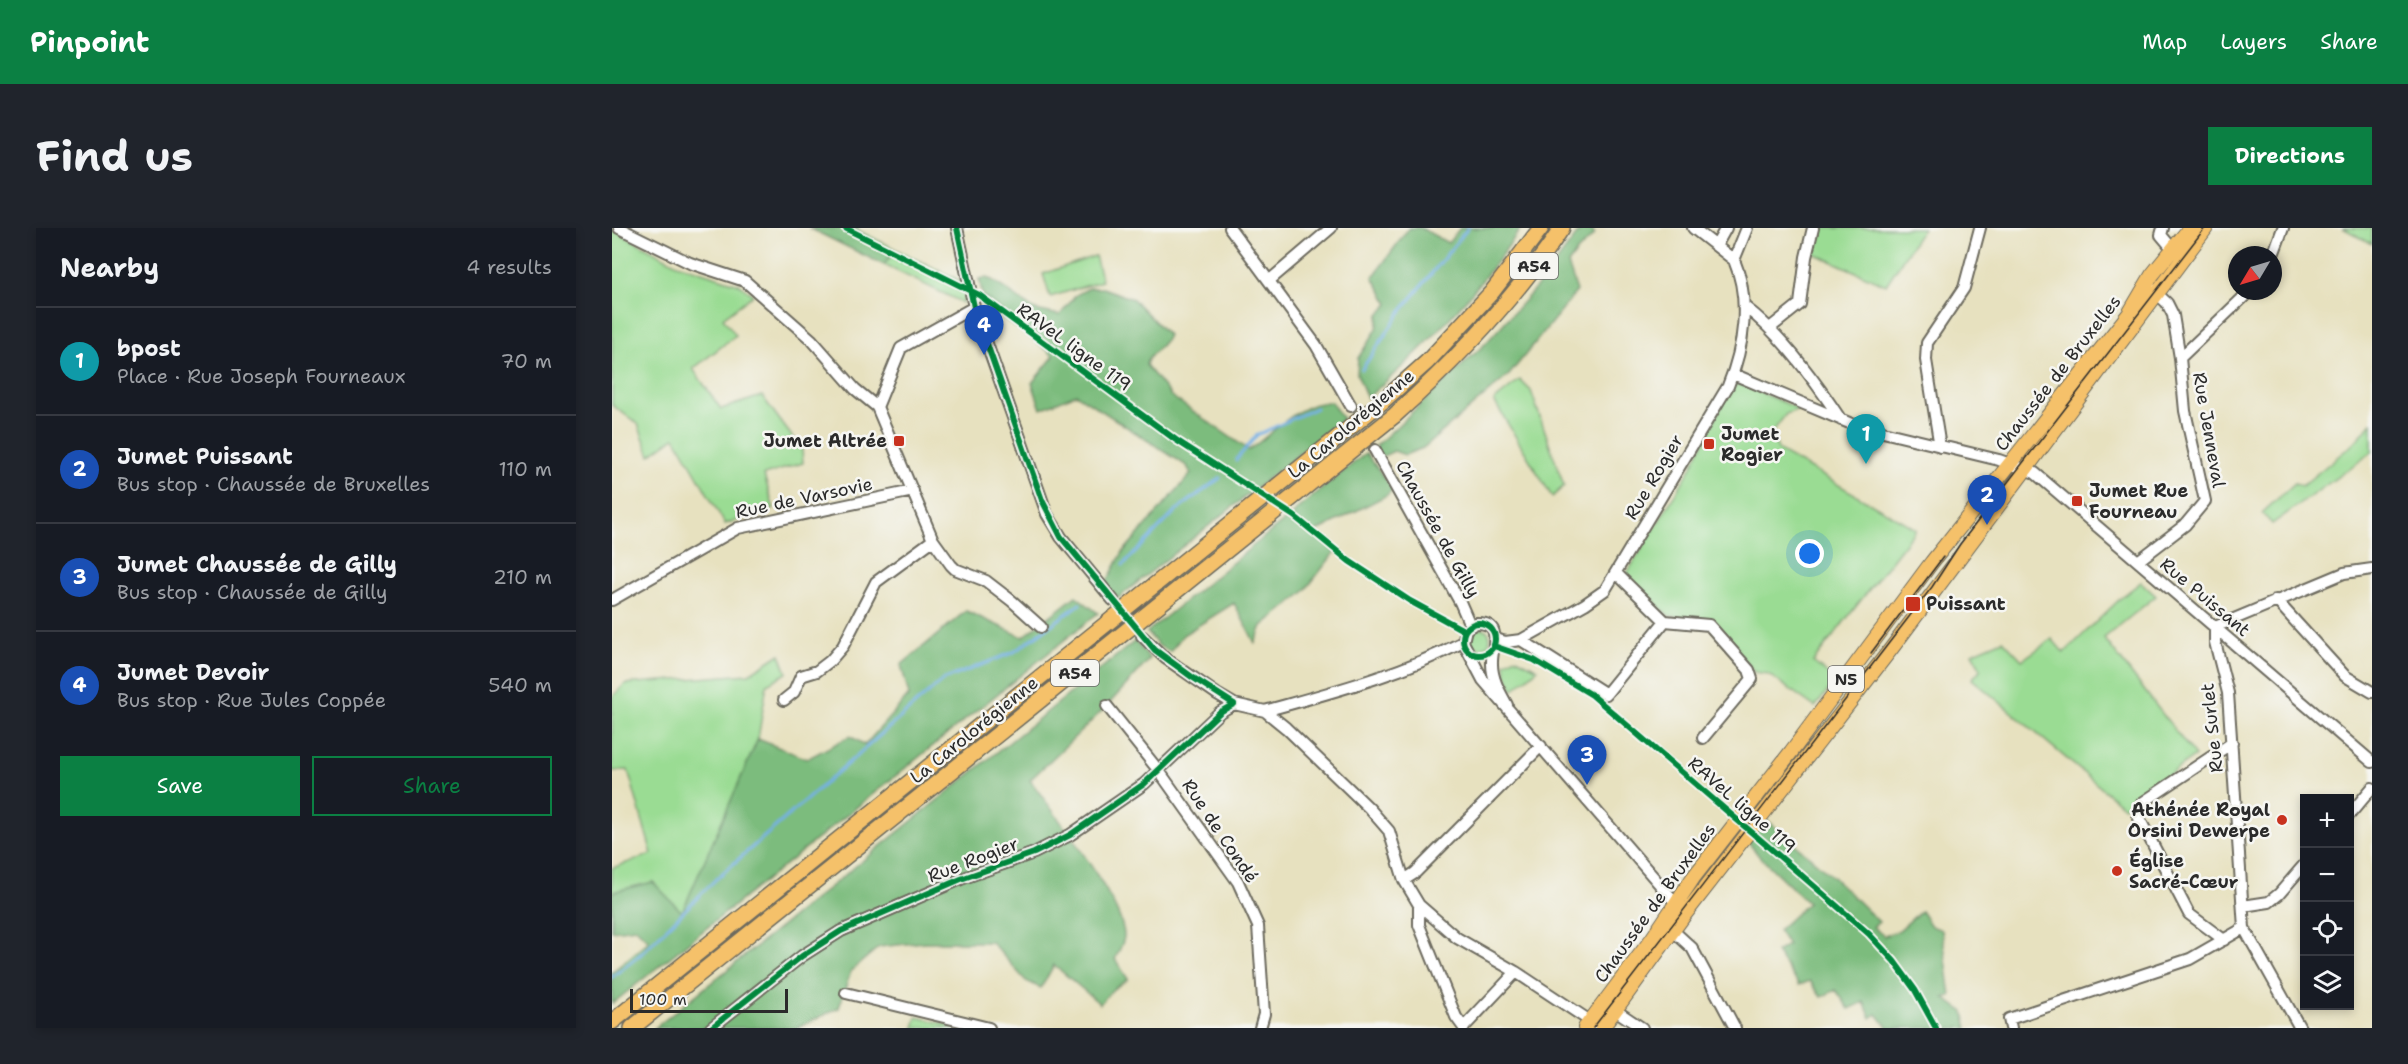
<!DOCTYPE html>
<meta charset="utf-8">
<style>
body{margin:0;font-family:"Shantell Sans",sans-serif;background:#20242c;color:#f1f3f6}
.controls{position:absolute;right:18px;bottom:18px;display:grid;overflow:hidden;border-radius:0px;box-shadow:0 3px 9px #0003}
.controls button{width:54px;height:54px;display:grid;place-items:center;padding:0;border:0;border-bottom:2px solid #363941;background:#171b24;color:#f1f3f6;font:30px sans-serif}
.compass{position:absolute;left:1616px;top:18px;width:54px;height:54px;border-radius:50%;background:#171b24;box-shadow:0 3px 9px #0003;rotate:232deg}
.scale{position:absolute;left:18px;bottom:15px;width:158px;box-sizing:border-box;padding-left:6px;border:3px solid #2b2b2b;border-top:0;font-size:16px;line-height:21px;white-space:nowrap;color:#2b2b2b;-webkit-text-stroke:4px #f6f6f2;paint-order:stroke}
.you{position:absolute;left:1198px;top:326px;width:21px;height:21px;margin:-15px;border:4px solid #fff;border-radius:50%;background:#1a73e8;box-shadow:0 0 0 9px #1a73e833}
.badge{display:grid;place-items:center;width:39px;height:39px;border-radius:50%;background:#0b8043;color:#fff;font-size:20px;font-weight:700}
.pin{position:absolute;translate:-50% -50px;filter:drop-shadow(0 2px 3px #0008)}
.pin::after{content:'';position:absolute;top:32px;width:21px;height:18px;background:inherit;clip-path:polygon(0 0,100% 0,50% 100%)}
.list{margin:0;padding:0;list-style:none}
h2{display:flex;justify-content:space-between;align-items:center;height:78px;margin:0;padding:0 24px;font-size:26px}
h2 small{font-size:20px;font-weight:400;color:#9ea1a6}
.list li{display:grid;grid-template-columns:39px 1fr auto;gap:18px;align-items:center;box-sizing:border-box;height:108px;padding:0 24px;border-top:2px solid #363941}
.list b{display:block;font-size:22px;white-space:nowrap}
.list p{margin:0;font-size:20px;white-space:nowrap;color:#9ea1a6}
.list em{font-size:20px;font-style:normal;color:#9ea1a6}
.actions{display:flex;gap:12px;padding:18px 24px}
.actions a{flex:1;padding:14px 0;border:2px solid #0b8043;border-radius:0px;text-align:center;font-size:21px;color:#0b8043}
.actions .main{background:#0b8043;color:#fff}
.icon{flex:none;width:33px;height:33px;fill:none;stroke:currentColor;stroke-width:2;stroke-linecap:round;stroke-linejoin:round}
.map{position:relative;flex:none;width:1760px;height:800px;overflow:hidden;border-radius:0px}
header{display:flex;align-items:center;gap:36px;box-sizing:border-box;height:84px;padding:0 30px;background:#0b8043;color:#fff}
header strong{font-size:28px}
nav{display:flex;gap:33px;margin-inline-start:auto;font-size:21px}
.intro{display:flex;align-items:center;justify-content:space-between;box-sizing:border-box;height:144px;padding:0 36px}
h1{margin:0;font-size:42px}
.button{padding:15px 27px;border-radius:0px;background:#0b8043;color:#fff;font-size:21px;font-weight:700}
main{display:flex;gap:36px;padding:0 36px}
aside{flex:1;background:#171b24;border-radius:0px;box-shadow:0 3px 9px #0003}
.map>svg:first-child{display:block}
.green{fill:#9adc93;stroke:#62845f;stroke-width:1.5}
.forest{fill:#7bbc7d;stroke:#537454;stroke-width:1.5}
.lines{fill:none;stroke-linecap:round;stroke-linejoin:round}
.stream{stroke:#75b0e6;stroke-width:3}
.minor-casing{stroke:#6d6b5f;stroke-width:14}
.major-casing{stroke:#6d6b5f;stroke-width:16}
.highway-casing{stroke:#6d6b5f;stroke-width:18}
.minor{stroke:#fff;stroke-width:10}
.major{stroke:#f5c16b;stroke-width:14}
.highway{stroke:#f5c16b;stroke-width:15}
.tram{stroke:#2b2b2b;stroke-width:1.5}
.cycleway-casing{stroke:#f6f6f2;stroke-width:10}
.cycleway{stroke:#00873e;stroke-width:6}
.poi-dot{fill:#c8321e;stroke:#f6f6f2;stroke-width:2}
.labels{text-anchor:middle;stroke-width:5;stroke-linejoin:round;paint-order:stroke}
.shield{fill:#f6f6f2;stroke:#686867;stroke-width:1.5}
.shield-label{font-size:16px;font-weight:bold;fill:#2b2b2b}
.street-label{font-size:18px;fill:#2b2b2b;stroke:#f6f6f2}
.poi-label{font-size:18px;font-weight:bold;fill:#2b2b2b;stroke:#f6f6f2;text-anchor:start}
</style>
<header>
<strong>Pinpoint</strong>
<nav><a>Map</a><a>Layers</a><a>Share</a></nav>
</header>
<div class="intro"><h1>Find us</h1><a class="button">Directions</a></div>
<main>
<aside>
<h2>Nearby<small>4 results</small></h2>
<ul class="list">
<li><span class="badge" style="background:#0f9aa8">1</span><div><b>bpost</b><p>Place · Rue Joseph Fourneaux</p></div><em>70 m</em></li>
<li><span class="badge" style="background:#1a4fb4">2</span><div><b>Jumet Puissant</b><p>Bus stop · Chaussée de Bruxelles</p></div><em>110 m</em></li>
<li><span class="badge" style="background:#1a4fb4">3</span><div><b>Jumet Chaussée de Gilly</b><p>Bus stop · Chaussée de Gilly</p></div><em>210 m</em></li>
<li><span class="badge" style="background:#1a4fb4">4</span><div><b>Jumet Devoir</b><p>Bus stop · Rue Jules Coppée</p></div><em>540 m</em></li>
</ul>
<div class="actions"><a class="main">Save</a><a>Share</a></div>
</aside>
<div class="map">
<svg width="1760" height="800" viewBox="0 0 1760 800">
<rect width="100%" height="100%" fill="#f6f6f2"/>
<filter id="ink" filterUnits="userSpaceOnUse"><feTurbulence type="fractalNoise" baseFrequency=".0167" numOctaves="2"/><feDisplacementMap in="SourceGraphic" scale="12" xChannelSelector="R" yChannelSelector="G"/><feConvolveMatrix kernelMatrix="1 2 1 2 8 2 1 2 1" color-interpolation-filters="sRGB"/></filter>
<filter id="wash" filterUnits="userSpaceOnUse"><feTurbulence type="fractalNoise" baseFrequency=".008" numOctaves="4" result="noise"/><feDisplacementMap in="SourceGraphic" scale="24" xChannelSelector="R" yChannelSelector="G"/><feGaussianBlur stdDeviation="1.35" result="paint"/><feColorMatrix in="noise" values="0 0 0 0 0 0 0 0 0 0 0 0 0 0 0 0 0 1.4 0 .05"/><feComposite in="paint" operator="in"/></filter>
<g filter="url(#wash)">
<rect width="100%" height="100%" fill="#e7e1bf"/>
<!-- green -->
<path class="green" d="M1212,0H1311L1274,57L1201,25Z
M1731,0H1760V16Z
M0,1L65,36L127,56L141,67L111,90L124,107L81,141L109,181L150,168L190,222L191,235L152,247L162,281L113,296L63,209L38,227L26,196L0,177Z
M249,4L355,56L351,75L272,37L280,26L248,10Z
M483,28L490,53L438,69L431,46Z
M371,68L425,109L423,112L374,79Z
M908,152L919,163L952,258L940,269L882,173Z
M1129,156L1187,181L1174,186L1159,206L1167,223L1304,301L1201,434L1224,453L1203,479L1156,446L1142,444L1097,391L1057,388L1017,351L1015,345L1078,242L1120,157Z
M1760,195V224L1660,296L1650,285L1683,255L1690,258L1741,216Z
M1529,354L1544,368L1492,410L1583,528L1512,579L1360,451L1369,441L1360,425L1391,412L1410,432L1440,411L1452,425L1511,368Z
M858 410a10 10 0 1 1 20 0a10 10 0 1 1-20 0Z
M168,426L175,445L155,456L146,511L70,685L41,654L0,664V640L40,626L16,542L0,543V469L13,456L137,446Z
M903,429L926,441L901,462L894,446L893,435Z
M305,789L351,800H302Z"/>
<!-- forest -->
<path class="forest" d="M197,0H244L249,4L248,10L280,26L272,37Z
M797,0H809L836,15L848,0H909C866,63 813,121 755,170L745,146L746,130L765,101L767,86L777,76L761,49Z
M970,0H978L983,6L964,25L956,36L965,63L897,147L811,220L793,227L782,223L767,230L764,218L874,115L930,53Z
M374,50L380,52L423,82L448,87L464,67L477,60H491L521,71L556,107C551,121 536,125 534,137L559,168L637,222C661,205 688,173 719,174L731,191L506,370L493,357L511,324L579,246L575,238L464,166L429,181L420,155L442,128L423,112L425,109L371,68L367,51Z
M754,225L781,261L775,267L702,305L692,297L723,324L691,365L650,398L643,415L622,375L571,407L558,424L547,418L535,404L679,287L681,288L684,282Z
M464,368L486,385L0,776V744L37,713L24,700L0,703V664L41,654L70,684L146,511L195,531L238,508L253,517L297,467L289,437L354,383L411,409Z
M523,413L538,431L495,478L418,552C439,581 514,677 512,709C511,716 506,725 503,731L516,751L500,762L488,776L442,737L429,760L414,753L379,714H312L267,719L239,743L227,780L184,800H43Z
M1155,592L1221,649L1267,694L1261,699L1272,708L1285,704L1309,683L1319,698L1330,702L1339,768L1332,770L1352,784L1356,800H1276L1265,786L1259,790L1252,774L1237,781L1224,762L1209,769L1198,753L1187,757L1164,724L1176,717L1166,702L1196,675L1147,628L1136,614Z"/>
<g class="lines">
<!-- stream -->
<path class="stream" d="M750,141L788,85L856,0
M624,232L645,207L704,180
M511,337L564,283L608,250
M0,749L29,726L104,651L331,452L402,424L468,376"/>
</g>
</g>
<g filter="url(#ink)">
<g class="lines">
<!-- minor casing -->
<g class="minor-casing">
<path id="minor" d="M7,0L78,35L133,53L200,112L243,161L265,179L321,312L339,337L343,341L374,353L400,373L429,399
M345,0L362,79L435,286L449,309L501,372
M618,0L704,117L739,178
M1551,0L1549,7L1565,26
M1104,18L1114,0
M1661,27L1671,0
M1122,32L1135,0
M658,52L719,0
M1133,79C1169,106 1204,154 1229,192
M1158,100L1188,76L1194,29L1201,0
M1568,130L1638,63
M1121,146L1242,197L1387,232L1423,245L1760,534
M265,179L289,120L362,79
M1328,219L1314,132L1315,115L1352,60L1368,0
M763,222L848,374L858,397
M1526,333L1573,297L1593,273L1573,183L1568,130L1561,87L1555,75L1540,61
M1004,345L1053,393L1097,397L1137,442L1140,451L1091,510
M0,372L126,300L301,263
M1664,372L1733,448L1760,464
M1603,399V414L1616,465L1632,700L1688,800
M1603,399L1732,345L1760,341
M530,408L553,430L605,466L622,476L653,483L674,500L757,580L777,603L792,652L807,677L845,710L904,744L984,797
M884,411L893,414L909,412L973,376L993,362L1116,158C1132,119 1139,72 1122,32L1081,0
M909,412L994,466L1053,393
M172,472L182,464L189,448L205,443L218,433L231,418L264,354L321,312
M895,477C888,464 880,451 880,436C879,420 893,394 864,395L854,401L851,414L871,452L1069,681
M495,478L547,543L626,654L646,698L652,786L648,800
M653,483C720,464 790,446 851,414
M1738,586L1760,560
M792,652L803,645L929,518
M807,677V697L844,789L852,800
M1631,678L1657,674L1667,666L1692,637
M1056,698L1080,720L1123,800
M1612,712L1577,686L1526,588L1530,575L1620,515
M234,765L377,800
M1003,782L1030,800
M852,799L904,744
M99,800L190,728L229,703L349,651L422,625L458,607L532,556L608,484L622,476
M1399,800L1397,791L1578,731L1632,700"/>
</g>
<!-- major casing -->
<g class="major-casing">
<path id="major" d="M973,800L1040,711L1081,650L1179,524L1320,334L1517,86L1540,47L1578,0
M990,800L1073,686L1279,421L1594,0"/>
</g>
<!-- highway casing -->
<g class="highway-casing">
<path id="highway" d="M0,794L771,173L815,134L880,64L929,0
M20,800L783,187C845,131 904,70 950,0"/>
</g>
<!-- minor -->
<use href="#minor" class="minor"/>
<!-- major -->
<use href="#major" class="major"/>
<!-- highway -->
<use href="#highway" class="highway"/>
<!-- tram -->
<path class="tram" d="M1259,425L1331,329
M981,800L1320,359L1348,316L1593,0"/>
<!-- cycleway casing -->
<g class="cycleway-casing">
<path id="cycleway" d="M233,0L367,67L564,212L682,288L737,333L798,373L853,403
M345,0L362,79L430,272L449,309L543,422L580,449L622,476
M851 411a16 16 0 1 1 32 0a16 16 0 1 1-32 0Z
M882,418L922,432L980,467L1202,658L1257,706L1282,733L1303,762L1324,800
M99,800L190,728L229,703L349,651L422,625L458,607L532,556L608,484L622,476"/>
</g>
<!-- cycleway -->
<use href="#cycleway" class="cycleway"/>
</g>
</g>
<!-- markers -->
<g class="poi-dot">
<rect x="281" y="207" width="12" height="12" rx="3"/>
<rect x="1091" y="210" width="12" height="12" rx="3"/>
<rect x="1459" y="267" width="12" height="12" rx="3"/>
<rect x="1293" y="368" width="16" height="16" rx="3"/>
<circle cx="1670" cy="592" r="6"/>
<circle cx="1505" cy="643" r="6"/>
</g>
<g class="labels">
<!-- shield labels -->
<g class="shield">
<rect x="898" y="25" width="48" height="26" rx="4.5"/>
<rect x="439" y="432" width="48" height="26" rx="4.5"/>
<rect x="1216" y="438" width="36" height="26" rx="4.5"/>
</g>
<g class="shield-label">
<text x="922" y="44">A54</text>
<text x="463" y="451">A54</text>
<text x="1234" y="457">N5</text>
</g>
<!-- street labels -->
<g class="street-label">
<text transform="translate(462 119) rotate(36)" y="6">RAVeL ligne 119</text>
<text transform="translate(1446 145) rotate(-52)" y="6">Chaussée de Bruxelles</text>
<text transform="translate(739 196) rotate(-40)" y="6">La Carolorégienne</text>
<text transform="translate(1597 202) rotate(80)" y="6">Rue Jenneval</text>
<text transform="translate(1042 249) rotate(-59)" y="6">Rue Rogier</text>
<text transform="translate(192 270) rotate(-12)" y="6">Rue de Varsovie</text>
<text transform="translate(826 301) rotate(61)" y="6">Chaussée de Gilly</text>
<text transform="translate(1593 369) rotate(40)" y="6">Rue Puissant</text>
<text transform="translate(1600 500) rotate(-96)" y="6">Rue Surlet</text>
<text transform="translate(362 502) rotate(-39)" y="6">La Carolorégienne</text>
<text transform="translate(1130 577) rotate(41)" y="6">RAVeL ligne 119</text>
<text transform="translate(608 603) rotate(56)" y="6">Rue de Condé</text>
<text transform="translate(361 632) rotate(-21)" y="6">Rue Rogier</text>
<text transform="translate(1043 675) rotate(-54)" y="6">Chaussée de Bruxelles</text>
</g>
<!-- poi labels -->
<g class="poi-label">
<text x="1109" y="212">Jumet<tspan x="1109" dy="21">Rogier</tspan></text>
<text x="275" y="219" text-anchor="end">Jumet Altrée</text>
<text x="1477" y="269">Jumet Rue<tspan x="1477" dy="21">Fourneau</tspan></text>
<text x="1314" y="382">Puissant</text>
<text x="1658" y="588" text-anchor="end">Athénée Royal<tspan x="1658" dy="21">Orsini Dewerpe</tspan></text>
<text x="1517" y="639">Église<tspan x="1517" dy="21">Sacré-Cœur</tspan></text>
</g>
</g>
</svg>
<div class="controls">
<button>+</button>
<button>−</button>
<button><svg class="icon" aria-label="locate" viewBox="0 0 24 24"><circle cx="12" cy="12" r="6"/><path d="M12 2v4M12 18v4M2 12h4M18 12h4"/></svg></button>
<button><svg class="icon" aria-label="layers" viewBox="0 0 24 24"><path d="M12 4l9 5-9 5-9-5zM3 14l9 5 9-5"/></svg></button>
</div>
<svg class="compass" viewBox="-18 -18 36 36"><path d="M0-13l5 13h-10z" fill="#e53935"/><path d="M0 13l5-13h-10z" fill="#9ea1a6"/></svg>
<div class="scale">100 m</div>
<div class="you"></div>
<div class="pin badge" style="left:1254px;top:236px;background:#0f9aa8">1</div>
<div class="pin badge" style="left:1375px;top:297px;background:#1a4fb4">2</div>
<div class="pin badge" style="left:975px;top:557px;background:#1a4fb4">3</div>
<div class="pin badge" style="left:372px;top:127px;background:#1a4fb4">4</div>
</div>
</main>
